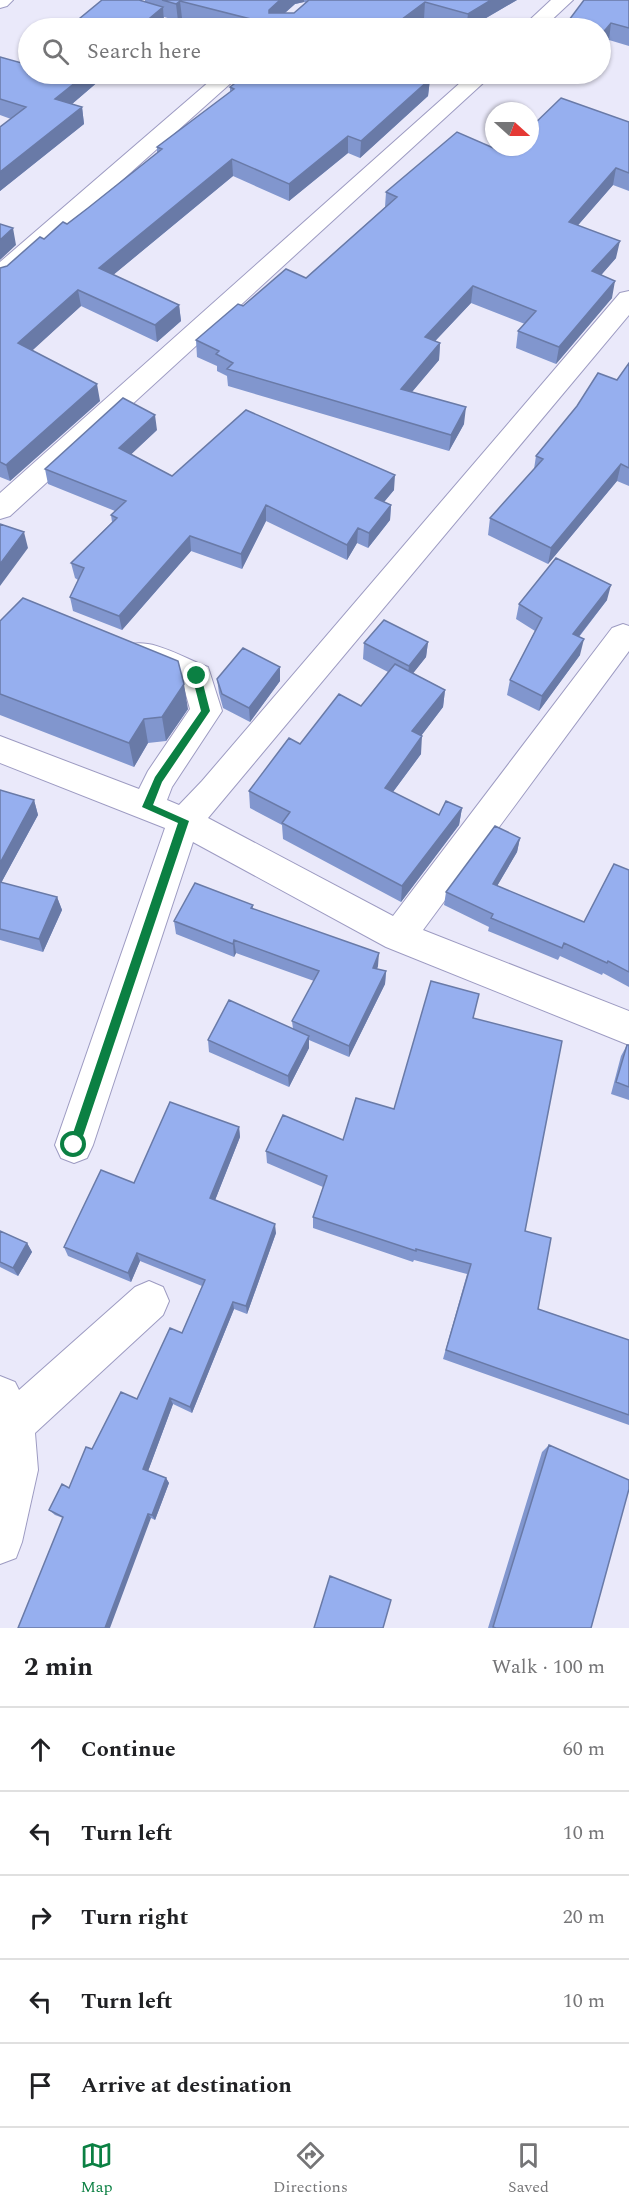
<!DOCTYPE html>
<meta charset="utf-8">
<style>
body{margin:0;font-family:Spectral,serif;background:#f6f6f6;color:#202124}
.compass{position:absolute;left:485px;top:102px;width:54px;height:54px;border-radius:50%;background:#fff;box-shadow:0 2px 4px #0004;rotate:111deg}
.stop{position:absolute;width:18px;height:18px;margin:-14px;border:4px solid #0b8043;border-radius:50%;background:#fff}
.stop.end{background:#0b8043;border-color:#fff;box-shadow:0 2px 6px #0008}
.list{margin:0;padding:0;list-style:none}
h2{display:flex;justify-content:space-between;align-items:center;height:78px;margin:0;padding:0 24px;font-size:26px}
h2 small{font-size:20px;font-weight:400;color:#757577}
.list li{display:grid;grid-template-columns:39px 1fr auto;gap:18px;align-items:center;box-sizing:border-box;height:84px;padding:0 24px;border-top:2px solid #e0e0e0}
.list b{display:block;font-size:22px;white-space:nowrap}
.list em{font-size:20px;font-style:normal;color:#757577}
.icon{flex:none;width:33px;height:33px;fill:none;stroke:currentColor;stroke-width:2;stroke-linecap:round;stroke-linejoin:round}
.map{position:relative;flex:none;width:629px;height:1628px;overflow:hidden}
.search{position:absolute;background:#fff;box-shadow:0 2px 4px #0004;left:18px;right:18px;top:18px;height:66px;display:flex;align-items:center;gap:15px;box-sizing:border-box;padding:0 21px;border-radius:33px;color:#757577;font-size:22px}
.sheet{height:498px;background:#fff}
nav{display:flex;justify-content:space-around;align-items:center;box-sizing:border-box;height:84px;border-top:2px solid #e0e0e0;background:#fff;font-size:16px;color:#757577}
nav a{display:grid;justify-items:center;gap:3px}
nav .on{color:#0b8043}
.map>svg:first-child{display:block}
.lines{fill:none;stroke-linecap:round;stroke-linejoin:round}
.minor-casing{stroke:#9d9bc2;stroke-width:2}
.minor{fill:#fff;fill-rule:evenodd}
.wall{fill:#8196ce;fill-rule:evenodd}
.shaded-wall{fill:#697aa7}
.building{fill:#96afef;stroke:#697aa7;stroke-width:1.5}
.route{fill:#0b8043}
</style>
<div class="map">
<svg width="629" height="1628" viewBox="0 0 629 1628">
<rect width="100%" height="100%" fill="#eae9fa"/>
<g class="lines">
<!-- minor casing -->
<g class="minor-casing">
<path id="minor" d="M0,0H13L7,6L0,8Z
M551,0H573L543,28H521Z
M218,74H241L9,281L0,283V262Z
M470,74H493L10,516L0,519V493Z
M629,291V315L208,818L393,916L612,628L623,624L629,626V651L423,930L629,1011V1045L386,947L193,842L93,1145L87,1158L74,1163L61,1158L55,1145L165,828L0,763V736L139,789L148,771L190,709L183,684L128,661L124,653L128,645C152,637 185,659 208,667L222,711L172,787L167,800L179,805L202,781L620,293Z
M149,1281L163,1287L169,1301L163,1315L35,1433L38,1470L22,1542L16,1558L0,1564V1376L15,1382L19,1390L135,1287Z"/>
</g>
<!-- minor -->
<use href="#minor" class="minor"/>
</g>
<!-- wall -->
<path class="wall" d="M145,0H517L469,28H459L424,19L411,28H223L182,18L178,21L164,17V24L159,28H68L145,2ZM304,2L306,3L294,13H285L295,4Z
M584,0H629V46L609,40Z
M0,57L25,64L107,74L72,104L82,107L84,124L0,191V127L11,119L0,115Z
M430,79L428,96L360,158L348,153L289,201L233,176L113,275L179,305L181,321L157,342L81,306L32,350L100,401L10,481L0,477V268L7,266L44,239L67,224L88,208L157,153V147L230,92V87Z
M629,122V191L613,185L578,225L616,258L601,275L612,298L556,364L516,348L518,331L525,324L471,303L435,341L440,343L439,360L412,392L464,424L449,451L228,386L227,376L217,371V366L197,357L196,340L243,306L306,278L385,207L386,192L505,153Z
M629,363V486L617,481L548,564L488,535L490,518L534,469L536,456L617,380Z
M157,430L131,454L172,476L394,490L384,502L391,505L390,520L368,548L357,543L347,560L266,521L242,569L191,551L122,630L73,611L70,597L78,580L75,578L71,563L112,522L111,515L115,511L48,484L45,469Z
M607,600L579,637L580,655L539,711L507,695L510,680L535,631L516,619L519,604Z
M0,621L188,709L166,741L148,743L134,767L0,715Z
M428,642L426,657L413,673L445,690L443,707L421,736V754L393,792L439,815L462,808L459,825L401,902L283,839L282,825L250,808L249,791L300,744L361,706L388,672L363,659L364,643Z
M280,667V681L250,722L223,708L219,693L217,679Z
M0,790L34,800L38,815L1,883L57,897L62,910L43,952L0,940Z
M520,838L517,852L497,886L584,922L629,870V987L603,973L602,975L560,956L558,960L488,931L489,927L444,905L446,892Z
M253,905V909L378,966L377,969L386,971L385,984L349,1057L309,1040V1048L289,1087L209,1052L208,1040L293,1029L292,1021L314,981L236,953L234,957L176,934L174,921Z
M473,1018L525,1231L538,1309L629,1340V1425L443,1359L467,1274L414,1260L413,1262L313,1228V1217L323,1187L267,1163L266,1151L343,1140L394,1109Z
M627,1045H629V1100L611,1094L621,1056Z
M239,1127L240,1137L215,1200L276,1233L247,1314L234,1309L192,1413L173,1404L148,1471L166,1478L169,1483L155,1520L151,1518H63L55,1515L49,1510L69,1488L92,1449L137,1399L182,1333L202,1286L140,1261L131,1282L68,1256L64,1247L134,1183Z
M0,1231L27,1243L32,1252L18,1276L0,1267Z
M549,1445L591,1628H488L542,1452Z"/>
<!-- shaded-wall -->
<path class="shaded-wall" d="M280,0H304V2L295,4L271,25L269,24V10Z
M491,0H517L469,28H466L468,14Z
M180,1L182,18L178,21L176,4Z
M425,2L424,19L411,28H390Z
M163,7L164,24L159,28H138Z
M611,23L609,40L600,49V36Z
M86,74H107L58,116L55,99Z
M430,79L428,96L360,158L361,141Z
M82,107L84,124L0,191V172Z
M348,136V153L289,201V184Z
M232,159L233,176L101,285L99,268Z
M616,168L613,185L566,239L569,222Z
M13,228L16,245L0,260V240Z
M620,241L616,258L589,289L592,271Z
M615,281L612,298L556,364L559,347Z
M473,286L471,303L423,354L425,337Z
M78,290L81,306L22,360L18,343Z
M179,305L181,321L157,342L155,325Z
M440,343L439,360L400,406L401,389Z
M97,384L100,401L10,481L6,465Z
M466,407L464,424L449,451L451,435Z
M155,415L157,430L122,463L119,448Z
M621,464L617,481L548,564L551,548Z
M395,475L394,490L374,514L375,498Z
M266,505V521L242,569L241,554Z
M391,505L390,520L368,548L369,533Z
M358,528L357,543L347,560V545Z
M24,532L28,548L0,586V564Z
M190,536L191,551L122,630L119,616Z
M611,585L607,600L569,649L573,634Z
M584,639L580,655L539,711L542,696Z
M428,642L426,657L407,681L409,666Z
M280,667V681L250,722L249,708Z
M184,684L188,709L166,741L162,717Z
M445,690L443,707L411,749L412,731Z
M144,719L148,743L134,767L129,743Z
M422,736L421,754L384,804L385,788Z
M34,800L38,815L0,885V863Z
M462,808L459,825L401,902L402,886Z
M520,838L517,852L490,898L493,884Z
M57,897L62,910L43,952L39,939Z
M234,940L236,953L234,957L233,944Z
M379,953L378,966L372,980L373,968Z
M386,971L385,984L349,1057V1046Z
M309,1036V1048L289,1087L288,1076Z
M239,1127L240,1137L212,1208L210,1198Z
M275,1224L276,1233L247,1314L246,1306Z
M27,1243L32,1252L18,1276L13,1268Z
M137,1253L140,1261L131,1282L128,1273Z
M233,1302L234,1309L192,1413L190,1407Z
M170,1398L173,1404L147,1474L143,1469Z
M166,1478L169,1483L155,1520L152,1515Z
M148,1514L151,1518L110,1628H105Z"/>
<!-- building -->
<path class="building" d="M102,0H139L163,7L138,28H68Z
M162,0H280L269,10V13H294L309,0H491L468,14L425,2L390,28H286L180,1L176,4Z
M584,0H629V28L611,23L600,36V28H563Z
M0,57L25,64L28,61V74H86L55,99L82,107L0,172V127L26,107L0,99Z
M247,74H414L430,79L361,141L348,136L289,184L232,159L99,268L179,305L155,325L78,290L18,343L97,384L6,465L0,462V268L7,266L40,237L44,239L63,222L67,224L88,208L162,149L157,147L234,89L230,87Z
M561,98L629,122V173L616,168L569,222L620,241L592,271L615,281L559,347L518,331L536,311L473,286L425,337L440,343L401,389L466,407L451,435L227,369L233,363L216,354L219,351L196,340L238,304L243,306L286,269L306,278L397,197L386,192L457,132L505,153L511,147H530V128Z
M0,224L13,228L0,240Z
M629,363V468L621,464L551,548L490,518L543,459L536,456L577,406L598,373L617,380Z
M123,398L155,415L119,448L172,476L246,410L395,475L375,498L391,505L369,533L358,528L347,545L266,505L241,554L190,536L119,616L70,597L84,568L71,563L117,518L111,515L126,501L45,469Z
M0,524L24,532L0,564Z
M556,558L611,585L573,634L584,639L542,696L510,680L542,618L519,604Z
M23,598L178,661L184,684L162,717L144,719L129,743L0,694V621Z
M384,620L428,642L409,666L364,643Z
M243,648L280,667L249,708L222,694L217,679Z
M395,664L445,690L412,731L422,736L385,788L439,815L446,801L462,808L402,886L282,823L290,812L249,791L289,738L300,744L339,694L361,706Z
M0,790L34,800L0,863Z
M495,826L520,838L493,884L584,922L614,864L629,870V972L608,961L607,963L564,943L562,948L491,918L493,914L446,892Z
M0,882L57,897L39,939L0,929Z
M195,883L253,905L251,908L379,953L373,968L386,971L349,1046L292,1021L319,971L234,940L233,944L174,921Z
M431,981L479,994L473,1018L562,1041L525,1231L551,1238L538,1309L629,1340V1415L446,1350L471,1264L416,1249V1251L313,1217L327,1176L266,1151L283,1115L343,1140L356,1098L394,1109Z
M229,1000L309,1036L288,1076L208,1040Z
M627,1045H629V1087L616,1082Z
M170,1102L239,1127L210,1198L275,1224L246,1306L233,1302L190,1407L170,1398L143,1469L166,1478L152,1515L148,1514L105,1628H18L63,1517L49,1510L62,1484L69,1488L86,1447L92,1449L121,1392L137,1399L170,1328L182,1333L205,1280L137,1253L128,1273L64,1247L101,1170L134,1183Z
M0,1231L27,1243L13,1268L0,1262Z
M549,1445L629,1480V1489L591,1628H496L493,1627Z
M330,1576L391,1600L383,1628H314Z"/>
<!-- route -->
<path class="route" d="M197,672L201,676L210,711L162,782L153,805L189,821L80,1145L74,1151L69,1145L178,823L142,807L155,777L201,711L192,676Z"/>
</svg>
<svg class="compass" viewBox="-18 -18 36 36"><path d="M0-13l5 13h-10z" fill="#e53935"/><path d="M0 13l5-13h-10z" fill="#757577"/></svg>
<div class="stop" style="left:74px;top:1145px"></div>
<div class="stop end" style="left:197px;top:676px"></div>
<div class="search"><svg class="icon" aria-label="search" viewBox="0 0 24 24"><circle cx="10" cy="10" r="6"/><path d="M15 15l6 6"/></svg>Search here</div>
</div>
<section class="sheet">
<h2>2 min<small>Walk · 100 m</small></h2>
<ul class="list">
<li><svg class="icon" aria-label="ahead" viewBox="0 0 24 24"><path d="M12 20V5M6 11l6-6 6 6"/></svg><div><b>Continue</b></div><em>60 m</em></li>
<li><svg class="icon" aria-label="left" viewBox="0 0 24 24"><path d="M17 20v-9H6M10 6l-5 5 5 5"/></svg><div><b>Turn left</b></div><em>10 m</em></li>
<li><svg class="icon" aria-label="right" viewBox="0 0 24 24"><path d="M7 20v-9h11M14 6l5 5-5 5"/></svg><div><b>Turn right</b></div><em>20 m</em></li>
<li><svg class="icon" aria-label="left" viewBox="0 0 24 24"><path d="M17 20v-9H6M10 6l-5 5 5 5"/></svg><div><b>Turn left</b></div><em>10 m</em></li>
<li><svg class="icon" aria-label="arrive" viewBox="0 0 24 24"><path d="M6 21V4h12l-3 4 3 4H6"/></svg><div><b>Arrive at destination</b></div></li>
</ul>
</section>
<nav>
<a class="on"><svg class="icon" aria-label="map" viewBox="0 0 24 24"><path d="M3 6l6-2 6 2 6-2v14l-6 2-6-2-6 2zM9 4v14M15 6v14"/></svg>Map</a>
<a><svg class="icon" aria-label="directions" viewBox="0 0 24 24"><path d="M12 3l9 9-9 9-9-9zM9 14v-3h6M13 9l2 2-2 2"/></svg>Directions</a>
<a><svg class="icon" aria-label="saved" viewBox="0 0 24 24"><path d="M7 4h10v16l-5-4-5 4z"/></svg>Saved</a>
</nav>
